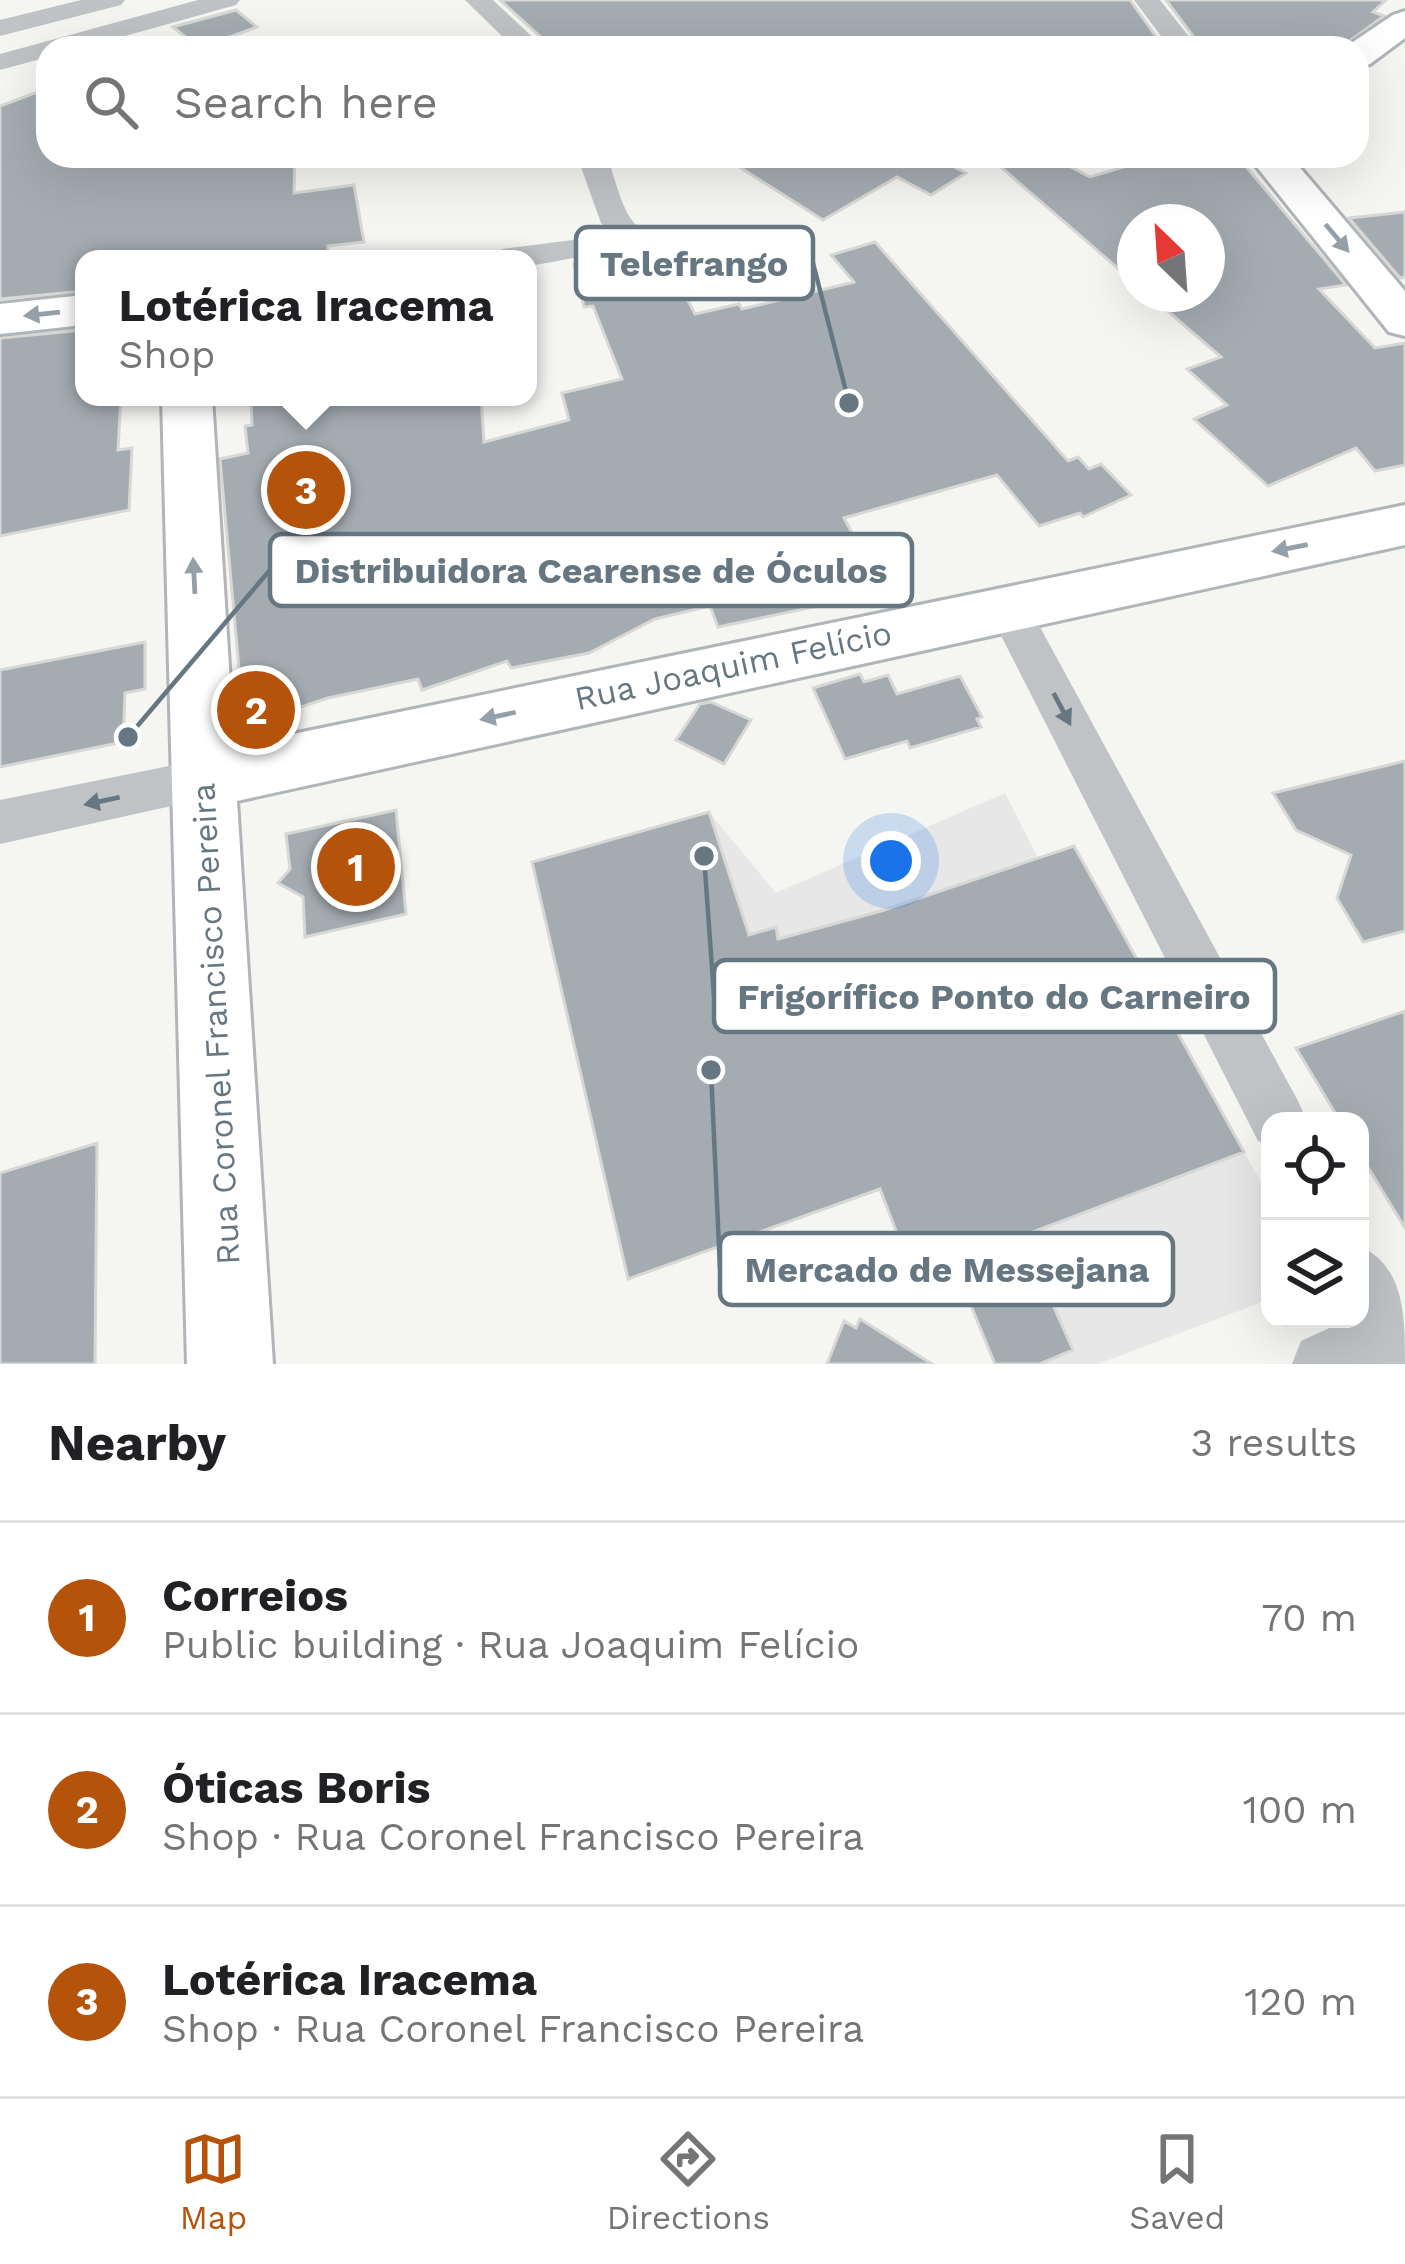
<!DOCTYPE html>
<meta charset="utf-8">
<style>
body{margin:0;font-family:"Work Sans",sans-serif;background:#f2f2f2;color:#202124}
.controls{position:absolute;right:36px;bottom:36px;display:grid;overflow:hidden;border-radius:24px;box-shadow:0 12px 48px #0002}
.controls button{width:108px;height:108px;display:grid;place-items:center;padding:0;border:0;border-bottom:3px solid #e0e0e0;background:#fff;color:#202124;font:60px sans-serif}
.compass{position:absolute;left:1117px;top:204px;width:108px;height:108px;border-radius:50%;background:#fff;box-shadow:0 12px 48px #0002;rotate:335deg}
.you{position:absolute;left:891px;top:861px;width:42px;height:42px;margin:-30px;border:9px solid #fff;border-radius:50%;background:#1a73e8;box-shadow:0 0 0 18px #1a73e833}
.badge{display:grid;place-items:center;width:78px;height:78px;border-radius:50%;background:#b45309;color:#fff;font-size:39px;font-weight:700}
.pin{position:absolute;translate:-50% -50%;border:6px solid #fff;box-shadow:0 3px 12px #0006}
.popup{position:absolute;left:75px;top:250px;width:462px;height:156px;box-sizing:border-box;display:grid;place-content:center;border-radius:24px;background:#fff;filter:drop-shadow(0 3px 9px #0005);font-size:39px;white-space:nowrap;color:#757577}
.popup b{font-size:45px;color:#202124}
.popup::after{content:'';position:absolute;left:50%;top:100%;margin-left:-24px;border:24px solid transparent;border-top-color:#fff}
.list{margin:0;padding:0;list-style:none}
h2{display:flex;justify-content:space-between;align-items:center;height:156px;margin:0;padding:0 48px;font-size:51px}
h2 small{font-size:39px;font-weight:400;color:#757577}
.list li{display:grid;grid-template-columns:78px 1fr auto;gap:36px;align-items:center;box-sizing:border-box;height:192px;padding:0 48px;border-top:3px solid #e0e0e0}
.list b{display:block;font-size:45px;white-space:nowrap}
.list p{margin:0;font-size:39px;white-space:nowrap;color:#757577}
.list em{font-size:39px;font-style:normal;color:#757577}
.icon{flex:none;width:66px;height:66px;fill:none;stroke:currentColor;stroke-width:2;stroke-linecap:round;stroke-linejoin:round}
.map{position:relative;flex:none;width:1405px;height:1364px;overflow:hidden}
.search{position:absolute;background:#fff;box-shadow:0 12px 48px #0002;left:36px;right:36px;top:36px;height:132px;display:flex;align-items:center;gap:30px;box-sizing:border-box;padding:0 42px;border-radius:36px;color:#757577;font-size:45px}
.sheet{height:732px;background:#fff}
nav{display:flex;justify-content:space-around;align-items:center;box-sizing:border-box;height:168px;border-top:3px solid #e0e0e0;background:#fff;font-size:33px;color:#757577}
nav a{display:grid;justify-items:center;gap:6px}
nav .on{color:#b45309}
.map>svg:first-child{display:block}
.built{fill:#e6e7e6}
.building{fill:#a4acb2;stroke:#d7d7d5;stroke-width:3}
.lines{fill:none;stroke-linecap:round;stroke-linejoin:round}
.major-casing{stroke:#b0b5b9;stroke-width:6}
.minor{fill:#bfc3c6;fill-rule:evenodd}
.major{fill:#fff;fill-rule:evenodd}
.oneway{fill:#94a0a8}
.oneway2{fill:#667782}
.labels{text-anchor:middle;stroke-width:12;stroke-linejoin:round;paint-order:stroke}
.street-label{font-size:33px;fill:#667782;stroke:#fff}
.leader{fill:none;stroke:#667782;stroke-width:4.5}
.callout-dot{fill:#667782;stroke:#fff;stroke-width:4.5}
.callout{fill:#fff;stroke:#667782;stroke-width:4.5}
.callout-label{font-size:36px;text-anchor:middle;font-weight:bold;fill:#667782}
</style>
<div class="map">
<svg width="1405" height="1364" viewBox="0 0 1405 1364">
<rect width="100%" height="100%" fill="#f5f5f2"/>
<!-- built -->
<path class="built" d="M1005,793L1038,858L833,939L1073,861L1270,1197V1299L1098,1364H995L954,1263L914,1278L879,1190L632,1277L627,1272L532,862L709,812L776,893Z"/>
<!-- building -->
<path class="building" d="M500,0H1130L1164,48H553Z
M1166,0H1386L1373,12L1384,16L1340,48H1202Z
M236,10L257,27L199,48L173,27Z
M48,88V156H295L294,193L354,185L364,242L328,246V252L223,259H84V291L0,299V106Z
M722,156H934L966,173L931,195L897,177L823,220Z
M988,156H1050L1090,177L1161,156H1237L1346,285L1319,289L1375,348L1405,343V465L1375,471L1356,448L1268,486L1194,419L1227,405L1187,369L1221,357L1148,294H1207V222H1135V283Z
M1405,212V277L1400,278L1349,218Z
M875,242L1068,461L1078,457L1089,469L1101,464L1131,495L1083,517L1080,513L1039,526L997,475L844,518L879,583L842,593L847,600L718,627L710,606L655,619L589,653L511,668L507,661L422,690L418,679L328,698L276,715V721L238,730L235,692L241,691L220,459L248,453L245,426L252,425L251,397H481L484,442L569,420L562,393L622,379L593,306L584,307L574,264L625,257L644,260L647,267L656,265L674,274L695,314L739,304L742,309L854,282L831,255Z
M84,330V397H121L118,450L132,448L129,510L0,536V338Z
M145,642V689L125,693L123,742L0,767V670Z
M860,674L864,682L888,675L897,694L960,676L982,717L977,719L981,727L910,748L907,741L845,759L813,688Z
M711,702L751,720L724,764L676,740L700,704Z
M1405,761V931L1363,942L1337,898L1351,855L1296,830L1273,793Z
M396,810L406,914L305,937L303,897L278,883L290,869L286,834Z
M709,812L749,935L776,927L778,939L881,911L1074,846L1244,1152L1022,1236L1073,1350L1040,1364H995L953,1262L914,1278L880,1189L628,1279L532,862Z
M1405,1011V1228L1360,1154V1121H1340L1296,1048Z
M97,1143L95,1364H0V1173Z
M860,1319L932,1364H827L844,1321L856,1328Z"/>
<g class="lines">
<!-- major casing -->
<g class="major-casing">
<path id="major" d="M1405,11V38L1370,64L1357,67V48H1344L1393,15Z
M1248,156H1290L1405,291V336L1389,332Z
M84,295V325L0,334V304Z
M162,397H212L234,746L1405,505V545L237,801L273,1364H187Z"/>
</g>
<!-- minor -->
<path class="minor" d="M81,0H125L121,5L0,36V20Z
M198,0H240L236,5L82,48H48V57L0,70V54Z
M465,0H493L544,48H514Z
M1134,0H1160L1198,48H1170Z
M577,156H607C614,175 620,203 631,219C652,247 703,260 734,269L739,276L734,283C695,293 669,258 634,253C607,249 557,262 528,266V259H486L491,252L503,249L612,235L601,223Z
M1007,589L1022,594L1298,1101L1307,1121H1270V1146L1258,1141L986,606L992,594Z
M204,759L221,765L228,780L221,795L0,844V800Z
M1360,1246C1405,1267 1405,1317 1405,1364H1292L1301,1341L1349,1319H1360Z"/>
<!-- major -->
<use href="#major" class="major"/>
</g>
<!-- one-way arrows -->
<defs><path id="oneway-solid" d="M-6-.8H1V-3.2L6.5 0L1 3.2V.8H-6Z" transform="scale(3)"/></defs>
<g class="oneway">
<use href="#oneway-solid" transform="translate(1337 238) rotate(50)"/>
<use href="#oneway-solid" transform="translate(42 314) rotate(174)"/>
<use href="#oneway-solid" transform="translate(1290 548) rotate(169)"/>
<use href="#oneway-solid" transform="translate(194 576) rotate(-93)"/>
<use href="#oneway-solid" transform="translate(498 716) rotate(168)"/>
</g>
<g class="oneway2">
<use href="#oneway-solid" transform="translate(1062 709) rotate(62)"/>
<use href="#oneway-solid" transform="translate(102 801) rotate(168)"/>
</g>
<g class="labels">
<!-- street labels -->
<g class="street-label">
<text transform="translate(733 665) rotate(-12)" y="12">Rua Joaquim Felício</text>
<text transform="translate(215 1024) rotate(-93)" y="12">Rua Coronel Francisco Pereira</text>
</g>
</g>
<!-- callouts -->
<path class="leader" d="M849 403L813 263M128 737L270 570M704 856L714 996M711 1070L720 1269"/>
<g class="callout-dot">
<circle cx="849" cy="403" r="12"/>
<circle cx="128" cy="737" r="12"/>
<circle cx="704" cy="856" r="12"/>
<circle cx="711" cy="1070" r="12"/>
</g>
<g class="callout">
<rect x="576" y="227" width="237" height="72" rx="12"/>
<rect x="270" y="534" width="642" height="72" rx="12"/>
<rect x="714" y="960" width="561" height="72" rx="12"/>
<rect x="720" y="1233" width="453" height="72" rx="12"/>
</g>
<g class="callout-label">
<text x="694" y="276">Telefrango</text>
<text x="591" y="583">Distribuidora Cearense de Óculos</text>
<text x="994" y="1009">Frigorífico Ponto do Carneiro</text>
<text x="947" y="1282">Mercado de Messejana</text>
</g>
</svg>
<div class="controls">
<button><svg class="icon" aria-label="locate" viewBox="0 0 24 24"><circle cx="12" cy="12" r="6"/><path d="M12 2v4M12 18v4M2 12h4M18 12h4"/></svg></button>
<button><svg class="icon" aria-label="layers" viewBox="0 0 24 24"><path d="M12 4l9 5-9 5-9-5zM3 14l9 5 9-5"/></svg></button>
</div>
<svg class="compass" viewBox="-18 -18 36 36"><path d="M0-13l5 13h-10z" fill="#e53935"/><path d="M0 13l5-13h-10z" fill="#757577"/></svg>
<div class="you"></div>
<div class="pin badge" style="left:356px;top:867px">1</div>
<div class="pin badge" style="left:256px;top:710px">2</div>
<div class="pin badge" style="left:306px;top:490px">3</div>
<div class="popup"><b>Lotérica Iracema</b>Shop</div>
<div class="search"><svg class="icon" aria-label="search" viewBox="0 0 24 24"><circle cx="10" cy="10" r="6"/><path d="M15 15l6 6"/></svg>Search here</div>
</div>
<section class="sheet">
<h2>Nearby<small>3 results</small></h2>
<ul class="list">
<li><span class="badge">1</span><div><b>Correios</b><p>Public building · Rua Joaquim Felício</p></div><em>70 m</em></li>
<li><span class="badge">2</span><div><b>Óticas Boris</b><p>Shop · Rua Coronel Francisco Pereira</p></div><em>100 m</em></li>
<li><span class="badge">3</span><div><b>Lotérica Iracema</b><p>Shop · Rua Coronel Francisco Pereira</p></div><em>120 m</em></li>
</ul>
</section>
<nav>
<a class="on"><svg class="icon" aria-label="map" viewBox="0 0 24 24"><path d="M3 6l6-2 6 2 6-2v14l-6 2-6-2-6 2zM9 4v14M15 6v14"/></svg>Map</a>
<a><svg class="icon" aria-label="directions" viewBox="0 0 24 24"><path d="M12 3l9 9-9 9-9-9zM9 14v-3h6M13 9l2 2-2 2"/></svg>Directions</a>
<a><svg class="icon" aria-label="saved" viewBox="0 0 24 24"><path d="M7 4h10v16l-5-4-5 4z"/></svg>Saved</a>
</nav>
